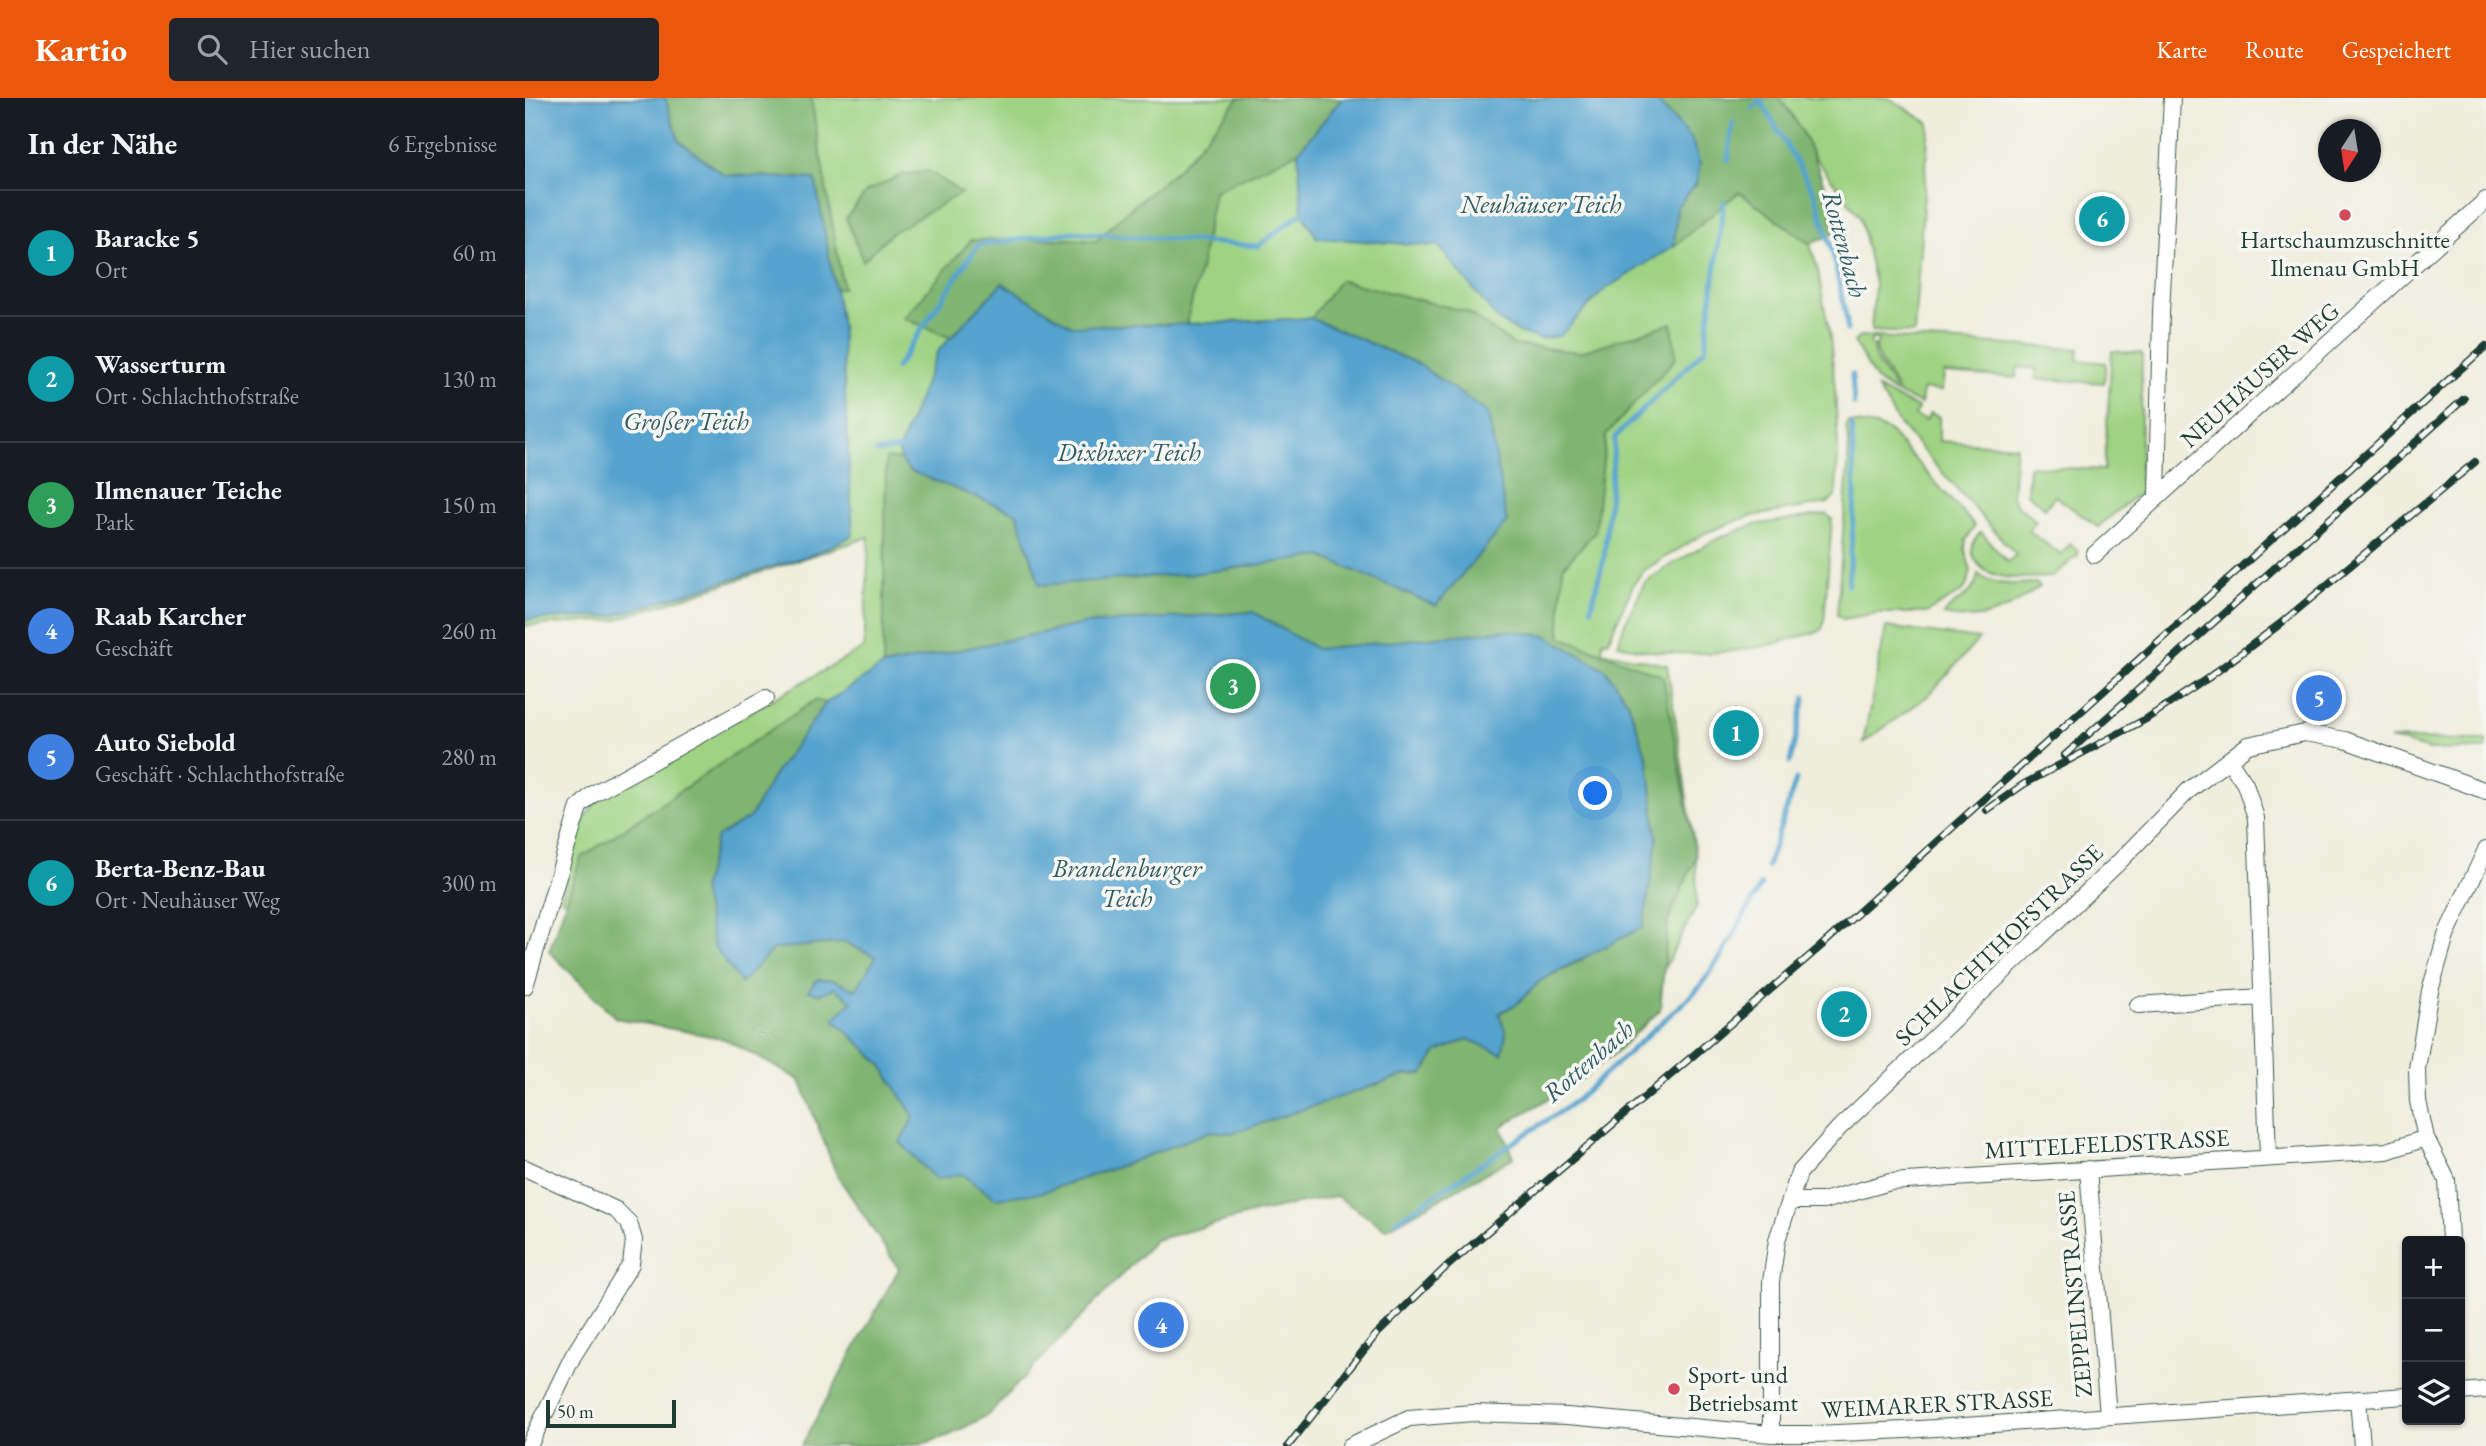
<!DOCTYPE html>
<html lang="de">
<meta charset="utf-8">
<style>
body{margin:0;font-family:"EB Garamond",serif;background:#20242c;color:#f1f3f6}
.controls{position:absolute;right:21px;bottom:21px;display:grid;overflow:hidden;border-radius:7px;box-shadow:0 2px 5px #0004}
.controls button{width:63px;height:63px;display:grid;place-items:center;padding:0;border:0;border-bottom:2px solid #363941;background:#171b24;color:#f1f3f6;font:35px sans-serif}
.compass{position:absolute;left:1793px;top:21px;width:63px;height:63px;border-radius:50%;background:#171b24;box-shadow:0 2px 5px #0004;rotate:192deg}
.scale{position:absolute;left:21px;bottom:18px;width:130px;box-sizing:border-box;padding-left:7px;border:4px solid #1f3d34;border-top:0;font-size:19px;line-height:24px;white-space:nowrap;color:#1f3d34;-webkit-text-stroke:5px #f6f6f2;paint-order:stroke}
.you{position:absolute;left:1071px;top:696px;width:24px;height:24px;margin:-18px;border:5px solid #fff;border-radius:50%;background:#1a73e8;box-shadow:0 0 0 10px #1a73e833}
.badge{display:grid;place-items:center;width:46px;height:46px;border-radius:50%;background:#ea580c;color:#fff;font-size:23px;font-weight:700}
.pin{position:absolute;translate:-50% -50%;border:4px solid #fff;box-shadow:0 2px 7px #0006}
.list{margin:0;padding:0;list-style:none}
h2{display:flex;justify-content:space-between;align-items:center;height:91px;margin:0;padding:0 28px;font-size:30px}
h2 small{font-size:23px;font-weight:400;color:#9ea1a6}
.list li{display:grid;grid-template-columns:46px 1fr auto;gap:21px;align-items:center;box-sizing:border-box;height:126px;padding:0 28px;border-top:2px solid #363941}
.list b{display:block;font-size:26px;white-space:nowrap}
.list p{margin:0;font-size:23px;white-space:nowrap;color:#9ea1a6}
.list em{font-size:23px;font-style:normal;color:#9ea1a6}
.icon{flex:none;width:38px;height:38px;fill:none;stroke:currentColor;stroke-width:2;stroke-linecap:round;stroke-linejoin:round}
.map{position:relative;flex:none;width:1961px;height:1348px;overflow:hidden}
header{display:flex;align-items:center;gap:42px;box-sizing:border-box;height:98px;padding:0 35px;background:#ea580c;color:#fff}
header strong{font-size:33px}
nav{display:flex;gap:38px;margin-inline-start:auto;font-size:24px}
.search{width:490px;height:63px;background:#20242c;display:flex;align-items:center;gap:18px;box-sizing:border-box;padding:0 24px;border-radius:7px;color:#9ea1a6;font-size:26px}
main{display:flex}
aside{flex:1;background:#171b24}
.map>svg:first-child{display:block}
.green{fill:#9fd383;stroke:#5f885c;stroke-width:2}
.forest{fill:#7fb571;stroke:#4f7952;stroke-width:2}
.water{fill:#54a3ce;stroke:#3a7081;stroke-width:2}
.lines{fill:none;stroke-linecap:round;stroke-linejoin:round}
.stream{stroke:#54a3ce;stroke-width:5}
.street-casing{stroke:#3e574d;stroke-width:18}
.street{stroke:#fff;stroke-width:16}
.rail-casing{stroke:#1f3d34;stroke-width:8}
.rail{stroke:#f6f6f2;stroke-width:5;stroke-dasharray:16;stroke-linecap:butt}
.poi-dot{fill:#d1495b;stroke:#f6f6f2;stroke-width:2.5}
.labels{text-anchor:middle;stroke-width:7;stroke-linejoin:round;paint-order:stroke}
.poi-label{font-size:24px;fill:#1f3d34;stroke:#f6f6f2}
.street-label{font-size:24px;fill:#1f3d34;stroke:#f6f6f2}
.water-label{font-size:26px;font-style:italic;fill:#2f5c62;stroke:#f6f6f2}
</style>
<header>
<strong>Kartio</strong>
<div class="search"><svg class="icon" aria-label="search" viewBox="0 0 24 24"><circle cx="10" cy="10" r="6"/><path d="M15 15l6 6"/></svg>Hier suchen</div>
<nav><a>Karte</a><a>Route</a><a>Gespeichert</a></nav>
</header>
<main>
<aside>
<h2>In der Nähe<small>6 Ergebnisse</small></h2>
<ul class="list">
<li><span class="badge" style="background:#0f9aa8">1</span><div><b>Baracke 5</b><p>Ort</p></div><em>60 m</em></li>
<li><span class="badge" style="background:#0f9aa8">2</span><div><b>Wasserturm</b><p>Ort · Schlachthofstraße</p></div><em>130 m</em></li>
<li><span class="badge" style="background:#2e9e5b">3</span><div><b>Ilmenauer Teiche</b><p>Park</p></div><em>150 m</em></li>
<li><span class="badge" style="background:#3f7fe0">4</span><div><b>Raab Karcher</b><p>Geschäft</p></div><em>260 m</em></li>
<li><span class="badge" style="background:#3f7fe0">5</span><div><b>Auto Siebold</b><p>Geschäft · Schlachthofstraße</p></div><em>280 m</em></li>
<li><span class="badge" style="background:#0f9aa8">6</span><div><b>Berta-Benz-Bau</b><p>Ort · Neuhäuser Weg</p></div><em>300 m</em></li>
</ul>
</aside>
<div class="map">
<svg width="1961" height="1348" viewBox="0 0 1961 1348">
<rect width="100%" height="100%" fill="#f6f6f2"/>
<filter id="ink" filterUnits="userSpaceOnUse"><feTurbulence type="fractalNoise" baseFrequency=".0143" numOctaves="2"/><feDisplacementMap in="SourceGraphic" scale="14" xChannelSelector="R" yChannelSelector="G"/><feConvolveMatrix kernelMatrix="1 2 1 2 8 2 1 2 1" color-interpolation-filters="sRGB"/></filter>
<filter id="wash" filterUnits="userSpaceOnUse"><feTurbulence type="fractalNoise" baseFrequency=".00686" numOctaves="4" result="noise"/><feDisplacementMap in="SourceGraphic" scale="28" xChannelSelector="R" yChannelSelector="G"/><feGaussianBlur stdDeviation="1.57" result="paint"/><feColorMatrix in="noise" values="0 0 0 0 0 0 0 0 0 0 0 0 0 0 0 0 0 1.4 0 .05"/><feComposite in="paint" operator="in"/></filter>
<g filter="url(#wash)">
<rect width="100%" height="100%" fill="#efeddb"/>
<!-- green -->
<path class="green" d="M0,0H1185L1212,96L1214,94L1285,146L1293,173L1305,239L1310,290L1313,350L1311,398L1303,405L1222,419L1180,435L1118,473L1108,487L1083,543L1078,542L1077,553L1142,567L1171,759L1172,808L1129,890L998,996L312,1077L275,982L200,941L113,826L36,801L58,723L76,697L339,550L344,439L90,522L0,528Z
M1254,0H1364L1404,25L1389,235L1346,233L1350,186L1335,119L1289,58L1264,12Z
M1335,238L1554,251L1553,262L1581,265L1579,285L1511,281V271L1493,269L1491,280L1419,275L1417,293L1398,291L1396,306L1373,296C1369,277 1352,268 1350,248H1352L1353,242L1346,241L1345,247L1348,248C1349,271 1366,276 1370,295L1351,282L1329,244Z
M1587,253L1617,255L1615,394L1573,429L1530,398L1520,410L1502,395L1504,368L1579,372Z
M1353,291L1393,310L1390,318L1401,323L1405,315L1414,319V343L1491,348L1487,398L1491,406L1511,423L1504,433L1536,457L1545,446L1553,453V457L1527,479C1504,479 1461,487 1449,459C1445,450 1449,441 1456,434L1482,464L1491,457L1374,326Z
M1324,324L1351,328L1364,333L1450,428L1441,442L1440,452L1446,473L1442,487L1437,494L1401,515H1353L1318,521L1312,517L1323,369L1324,344L1321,329Z
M1301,416L1307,421L1299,524L1297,531L1293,534C1274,538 1255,545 1235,549C1192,557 1135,559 1093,546L1100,525L1120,484L1149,465L1192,441L1228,427Z
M1453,476C1469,489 1491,486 1511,485L1515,489C1479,513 1462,526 1418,517C1430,501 1450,499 1453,476Z
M1361,529L1454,541L1404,597L1338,645Z
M1865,641L1961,642V651L1905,652Z"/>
<!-- forest -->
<path class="forest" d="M140,0H286L318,189L310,192L290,81L199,77L154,43Z
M714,0H817L773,54L689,93L675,172L661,226L546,228L477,185L426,240L379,220L446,142L546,141L572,143L592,122L654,70Z
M1129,0H1254C1286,37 1299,88 1314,133L1285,146L1214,94L1149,148L1152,108L1172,85L1166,40Z
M404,73L436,95L366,135L338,163L321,120L342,93L376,77Z
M815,182L942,214L989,247L1055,254L1147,225L1151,260L1081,337L1070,434L1038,469L1035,529L1036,539L1138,578L1171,759L1143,823L1135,912L1089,956L1055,982L976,1029L989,1059L861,1131L811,1098L734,1114L630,1142L463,1317L425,1337L400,1345L369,1348H276L374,1171L312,1077L275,982L200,941L91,920L24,853L56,760L290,602L301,605L249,677L225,719L192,740L248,851L320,844L351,859L331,892L308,882H292L284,893L295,896L309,890L328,904L309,921L356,966L390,1019L375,1044L436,1076L471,1100L514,1095L598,1067L686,1033L708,1035L880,977L897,976L912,954L943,941L981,936L974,915L992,906L1016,882L1057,862L1132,743L1123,662L1103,604L1049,554L1022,538L982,532L792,551L728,514L559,526L358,568L361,360L375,362L385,373L492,415L515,487L667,476L796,458L911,508L893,266L786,220Z"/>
<!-- water -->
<path class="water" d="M0,0H140L154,43L199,77L290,81L316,225L328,438L289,456L88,518L0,522Z
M817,0H1129L1166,40L1175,66L1172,85L1152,108L1149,148L1079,192L1035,238L1015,241L993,234L972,221L914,148L792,140L777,115L773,54Z
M477,185L547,228L661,226L786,220L893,266L963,315L982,424L911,508L796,458L667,476L515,487L492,415L385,373L375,362L374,351L412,254Z
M728,514L792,551L982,532L1022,538L1081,572L1103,604L1123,662L1132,743L1118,829L1016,882L992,906L974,915L981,936L977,956L943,941L912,954L898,976L880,977L708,1035L686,1033L598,1067L514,1095L470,1100L436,1076L411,1082L375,1044L389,1019L356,966L309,921L327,903L309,890L295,896L283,893L292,882H308L331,892L351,859L320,844L248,851L216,885L189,849L177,792L192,739L225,719L249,677L301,605L358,568L559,526Z"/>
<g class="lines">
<!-- stream -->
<path class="stream" d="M1234,0L1290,96L1308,156L1322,223V232
M1227,10L1236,2
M1203,62L1208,25
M371,270L453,147L548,134L733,148L777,115
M1327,277L1329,306
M352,354L374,351
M1323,487L1330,401L1327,327
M1066,510L1079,460L1090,339L1180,251L1199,104
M1265,664L1280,599
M1242,769L1271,682
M871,1123L1052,1002L1173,891L1197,857L1236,787"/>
</g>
</g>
<g filter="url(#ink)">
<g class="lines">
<!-- street casing -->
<g class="street-casing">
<path id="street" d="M1632,400L1636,214L1647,0
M1569,457L1961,102
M1704,662L1720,686L1731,720L1743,1059
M0,888L54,709L68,696L241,600
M1613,907L1737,899
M0,1070L91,1112L104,1125L109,1142L106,1166L48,1258L4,1348
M1563,1071L1583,1318
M1266,1103H1298L1365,1084L1862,1053L1901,1040
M1925,1143L1922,1082L1901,1040L1893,1003L1892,971L1905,893L1921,837L1961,752
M1935,1294L1961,1292
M1833,1301L1837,1348
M1246,1336V1184L1252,1142L1274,1075L1314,1030L1593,765L1663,693L1723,647L1780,635L1820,642L1961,693
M825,1348L884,1320L948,1315L1042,1318L1246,1336H1291L1380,1332L1882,1298"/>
</g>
<!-- street -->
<use href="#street" class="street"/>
<!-- rail casing -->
<g class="rail-casing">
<path id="rail" d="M1539,658L1939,301
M1462,712L1499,686L1621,621L1683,580L1755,526L1950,364
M763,1348L850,1238L920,1170L1295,849L1961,248"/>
</g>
<!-- rail -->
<use href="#rail" class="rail"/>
</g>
</g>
<!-- markers -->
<g class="poi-dot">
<circle cx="1820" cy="117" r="7"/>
<circle cx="1149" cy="1291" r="7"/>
</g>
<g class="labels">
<!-- poi labels -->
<g class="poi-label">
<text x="1820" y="150">Hartschaumzuschnitte<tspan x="1820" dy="28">Ilmenau GmbH</tspan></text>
<text x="1163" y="1285" text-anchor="start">Sport- und<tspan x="1163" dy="28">Betriebsamt</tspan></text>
</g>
<!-- street labels -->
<g class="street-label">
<text transform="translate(1735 277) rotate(-42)" y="8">NEUHÄUSER WEG</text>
<text transform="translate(1474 847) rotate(-44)" y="8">SCHLACHTHOFSTRASSE</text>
<text transform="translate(1582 1046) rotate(-3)" y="8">MITTELFELDSTRASSE</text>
<text transform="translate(1550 1196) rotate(-95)" y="8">ZEPPELINSTRASSE</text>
<text transform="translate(1412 1306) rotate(-3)" y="8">WEIMARER STRASSE</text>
</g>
<!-- water labels -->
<g class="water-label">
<text x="1016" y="115">Neuhäuser Teich</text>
<text transform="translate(1320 146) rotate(75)" y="9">Rottenbach</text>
<text x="161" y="332">Großer Teich</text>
<text x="604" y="363">Dixbixer Teich</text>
<text x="602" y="779">Brandenburger<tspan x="602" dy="30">Teich</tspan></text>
<text transform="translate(1063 963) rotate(-41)" y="9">Rottenbach</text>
</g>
</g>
</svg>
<div class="controls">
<button>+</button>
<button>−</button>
<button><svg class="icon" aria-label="layers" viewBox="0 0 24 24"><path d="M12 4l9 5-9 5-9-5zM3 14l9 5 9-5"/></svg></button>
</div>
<svg class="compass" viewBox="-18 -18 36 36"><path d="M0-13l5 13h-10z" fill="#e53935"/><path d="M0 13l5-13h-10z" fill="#9ea1a6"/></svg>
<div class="scale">50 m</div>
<div class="you"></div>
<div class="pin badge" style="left:1211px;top:635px;background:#0f9aa8">1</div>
<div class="pin badge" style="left:1319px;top:916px;background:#0f9aa8">2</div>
<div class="pin badge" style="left:708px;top:588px;background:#2e9e5b">3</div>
<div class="pin badge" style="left:636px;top:1227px;background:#3f7fe0">4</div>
<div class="pin badge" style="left:1794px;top:600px;background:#3f7fe0">5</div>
<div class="pin badge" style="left:1577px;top:121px;background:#0f9aa8">6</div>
</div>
</main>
